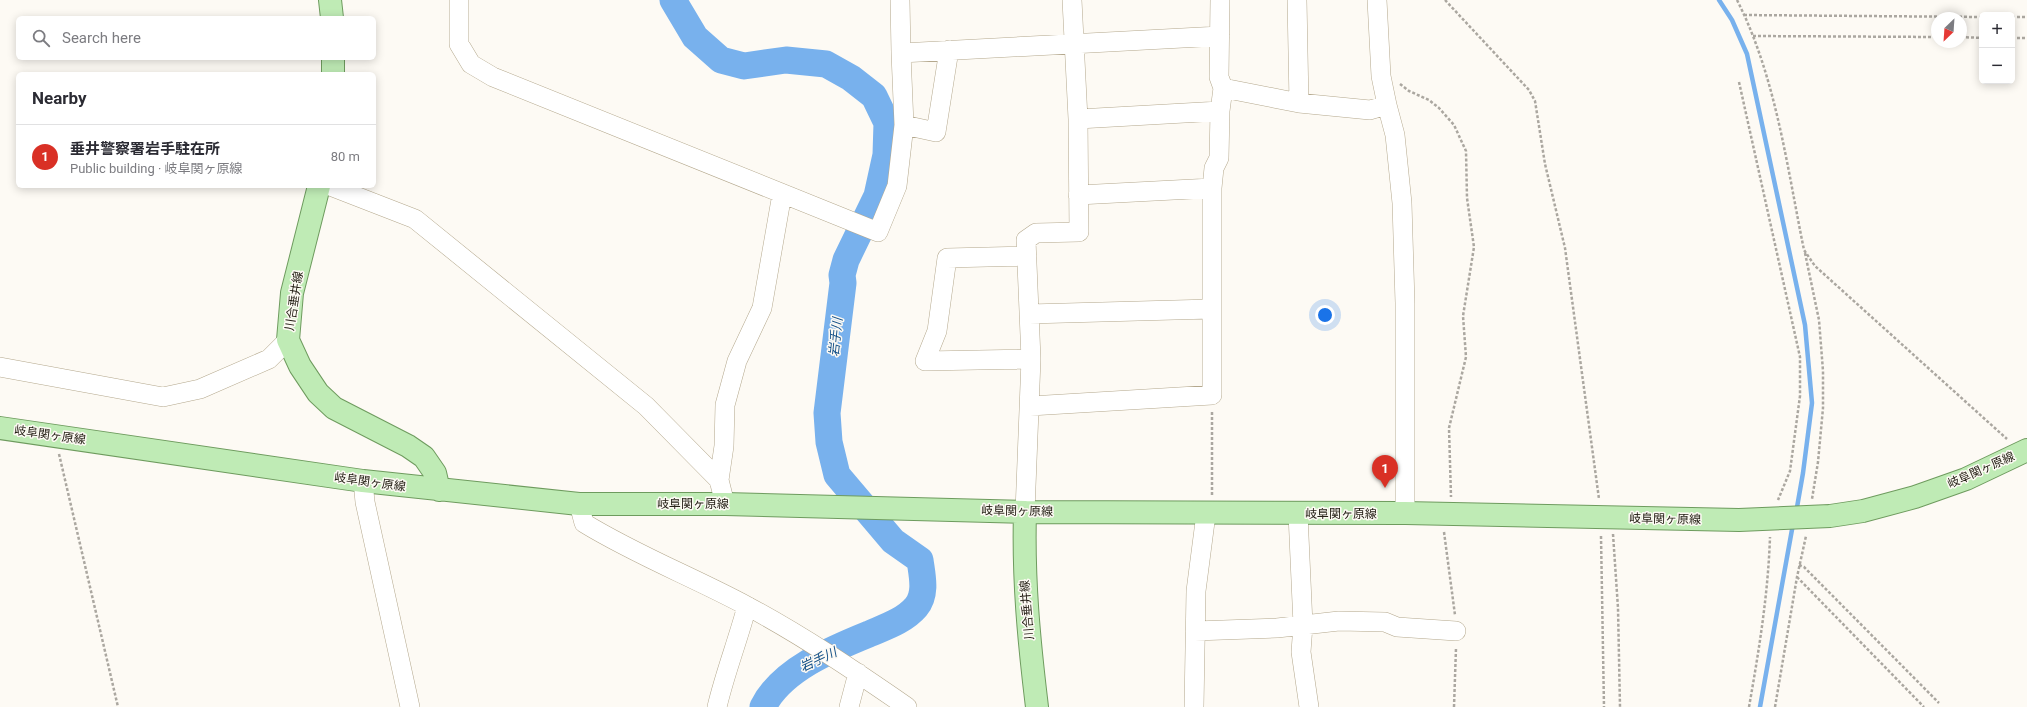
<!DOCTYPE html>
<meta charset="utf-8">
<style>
body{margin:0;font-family:Roboto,"Noto Sans JP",sans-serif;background:#f7f7f7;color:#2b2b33}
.controls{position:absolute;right:12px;top:12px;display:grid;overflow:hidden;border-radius:6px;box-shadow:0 2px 10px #0003}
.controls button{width:36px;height:36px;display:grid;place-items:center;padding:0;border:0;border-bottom:1px solid #e1e1e2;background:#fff;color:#2b2b33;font:20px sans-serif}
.compass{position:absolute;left:1931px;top:12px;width:36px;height:36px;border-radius:50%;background:#fff;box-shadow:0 2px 10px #0003;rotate:205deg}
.you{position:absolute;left:1325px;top:315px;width:14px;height:14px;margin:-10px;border:3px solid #fff;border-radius:50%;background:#1a73e8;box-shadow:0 0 0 6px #1a73e833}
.badge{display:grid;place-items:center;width:26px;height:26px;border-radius:50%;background:#d93025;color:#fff;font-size:13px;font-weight:700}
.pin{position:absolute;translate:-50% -33px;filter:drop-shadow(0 1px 2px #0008)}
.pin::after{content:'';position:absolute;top:21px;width:14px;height:12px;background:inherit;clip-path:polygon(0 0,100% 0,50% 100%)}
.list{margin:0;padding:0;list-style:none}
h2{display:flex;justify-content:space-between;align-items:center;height:52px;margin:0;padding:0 16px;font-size:17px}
h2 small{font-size:13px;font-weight:400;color:#7c7c81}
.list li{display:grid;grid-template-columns:26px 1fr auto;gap:12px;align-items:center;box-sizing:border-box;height:64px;padding:0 16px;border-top:1px solid #e1e1e2}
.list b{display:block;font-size:15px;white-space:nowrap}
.list p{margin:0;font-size:13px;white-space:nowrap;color:#7c7c81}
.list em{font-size:13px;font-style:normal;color:#7c7c81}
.icon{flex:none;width:22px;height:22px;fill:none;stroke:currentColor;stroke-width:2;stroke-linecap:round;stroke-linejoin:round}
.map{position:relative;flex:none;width:2027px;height:707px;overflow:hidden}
.search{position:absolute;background:#fff;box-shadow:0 2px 10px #0003;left:16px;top:16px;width:360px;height:44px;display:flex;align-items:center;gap:10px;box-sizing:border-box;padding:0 14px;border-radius:6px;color:#7c7c81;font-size:15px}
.panel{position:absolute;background:#fff;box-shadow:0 2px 10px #0003;left:16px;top:72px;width:360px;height:116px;border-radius:6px}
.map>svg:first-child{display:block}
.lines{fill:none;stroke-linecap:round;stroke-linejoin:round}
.stream{stroke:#78b1ed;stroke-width:4.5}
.river{stroke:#78b1ed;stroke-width:27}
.minor-casing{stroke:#b4a88d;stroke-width:20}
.major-casing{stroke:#6e9b5e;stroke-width:24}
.path{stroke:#aba7a0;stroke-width:2.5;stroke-dasharray:3 2;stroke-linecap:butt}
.minor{stroke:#fff;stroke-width:19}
.major{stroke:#bfebb5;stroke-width:22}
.labels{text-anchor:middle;stroke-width:3;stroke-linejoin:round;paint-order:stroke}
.street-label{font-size:12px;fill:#252016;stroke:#fdfaf4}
.water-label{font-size:13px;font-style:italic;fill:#155188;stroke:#fdfaf4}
</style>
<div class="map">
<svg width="2027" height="707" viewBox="0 0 2027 707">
<rect width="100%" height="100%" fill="#fdfaf4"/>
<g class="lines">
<!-- stream -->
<path class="stream" d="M1719,0L1732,20L1747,54L1805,325L1812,403L1803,473L1796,513
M1760,707L1793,524"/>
<!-- river -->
<path class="river" d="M673,0L695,37L721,60L744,66L786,60L826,64L851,78L874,96L887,123L886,155L877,196L846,260L842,275L843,283L827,413L829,442L837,475L893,541L920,560C922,575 927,594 916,607C904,621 885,627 869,634C832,649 781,670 763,707"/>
<!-- minor casing -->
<g class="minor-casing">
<path id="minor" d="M459,0V44L471,64L493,77L878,232L897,186L904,125L901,53
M900,0L901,53L1220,36
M1297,0L1299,103
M1377,0L1381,76L1387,105L1395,135L1402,203L1405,303V513
M1223,88L1299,103L1370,110L1387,105
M1078,119L1220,111L1223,88L1219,77L1220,0
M904,125L936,132L949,50
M330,186L415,219L646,406L719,480L725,504
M1212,188L1214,168L1219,158L1220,111
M1027,256L947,258L937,331L925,361L1031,359
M1029,314L1211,309
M0,367L163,397L200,389L269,359L288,340
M1030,406L1212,395V188L1078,195
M719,480L724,446L725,405L737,361L762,308L782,194
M363,481L365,502L410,707
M579,504L584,523C636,555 693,577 747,606C803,636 855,671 907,707
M1025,512L1031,359L1026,240L1036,233L1079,232L1078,119L1072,0
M1298,514L1303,625L1301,652L1309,707
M1195,631L1277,628L1339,621L1385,622L1397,627L1456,631
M717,707C725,673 738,640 747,606
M849,707L858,673
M1194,707L1196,591L1206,514"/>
</g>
<!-- major casing -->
<g class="major-casing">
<path id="major" d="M330,0L332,18
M333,74V58
M319,186L292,293L288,340L300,366L318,393L334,408L408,446L424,457L435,473L439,490
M0,428L363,481L579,504H725L1025,512L1405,513L1739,520L1830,516L1863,511L1915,497L1966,479L2027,450
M1025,512C1023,579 1029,641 1037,707"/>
</g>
<!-- path -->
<path class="path" d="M1445,0L1529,90L1535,101L1545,164L1565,248L1599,499
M1737,0C1776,77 1787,167 1804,250L1815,266L2007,439
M1744,15L1982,17
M2012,17H2027
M1753,36L1937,37
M1961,37L1982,38
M2012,38H2027
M1739,82L1800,357V396L1790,471L1778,500
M1400,84L1409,91L1429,100L1439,108L1454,125L1466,151L1467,198L1474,247L1463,316L1466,357L1449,428L1451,497
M1805,253L1819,320L1823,371V408L1818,462L1812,499
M1212,412V495
M59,454L118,707
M1444,532L1455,615
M1613,534L1618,608L1620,707
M1601,536L1604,707
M1799,565L1804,567L1939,703
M1797,577L1924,707
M1454,707L1456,648
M1749,707C1759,650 1768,595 1770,537
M1775,707L1797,577L1806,536"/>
<!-- minor -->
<use href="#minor" class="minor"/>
<!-- major -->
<use href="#major" class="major"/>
</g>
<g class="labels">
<!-- street labels -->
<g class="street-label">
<text transform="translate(294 301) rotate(-81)" y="4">川合垂井線</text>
<text transform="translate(50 435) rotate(8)" y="4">岐阜関ヶ原線</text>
<text transform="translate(1981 470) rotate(-24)" y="4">岐阜関ヶ原線</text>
<text transform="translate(370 482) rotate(8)" y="4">岐阜関ヶ原線</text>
<text x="693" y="508">岐阜関ヶ原線</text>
<text transform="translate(1017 511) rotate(1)" y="4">岐阜関ヶ原線</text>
<text x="1341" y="518">岐阜関ヶ原線</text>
<text transform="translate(1665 519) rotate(1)" y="4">岐阜関ヶ原線</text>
<text transform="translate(1027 610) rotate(-95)" y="4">川合垂井線</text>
</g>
<!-- water labels -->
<g class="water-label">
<text transform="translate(835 337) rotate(-84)" y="5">岩手川</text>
<text transform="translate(818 659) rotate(-25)" y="5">岩手川</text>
</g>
</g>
</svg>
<div class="controls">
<button>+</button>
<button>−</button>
</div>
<svg class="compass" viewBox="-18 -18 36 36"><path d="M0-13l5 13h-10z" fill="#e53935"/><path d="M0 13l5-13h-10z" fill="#7c7c81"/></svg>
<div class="you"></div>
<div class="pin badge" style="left:1385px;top:488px">1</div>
<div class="search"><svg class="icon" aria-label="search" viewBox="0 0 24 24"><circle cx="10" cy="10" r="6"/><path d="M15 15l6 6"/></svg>Search here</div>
<section class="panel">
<h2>Nearby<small></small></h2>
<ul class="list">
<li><span class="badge">1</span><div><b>垂井警察署岩手駐在所</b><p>Public building · 岐阜関ヶ原線</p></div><em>80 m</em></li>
</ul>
</section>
</div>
